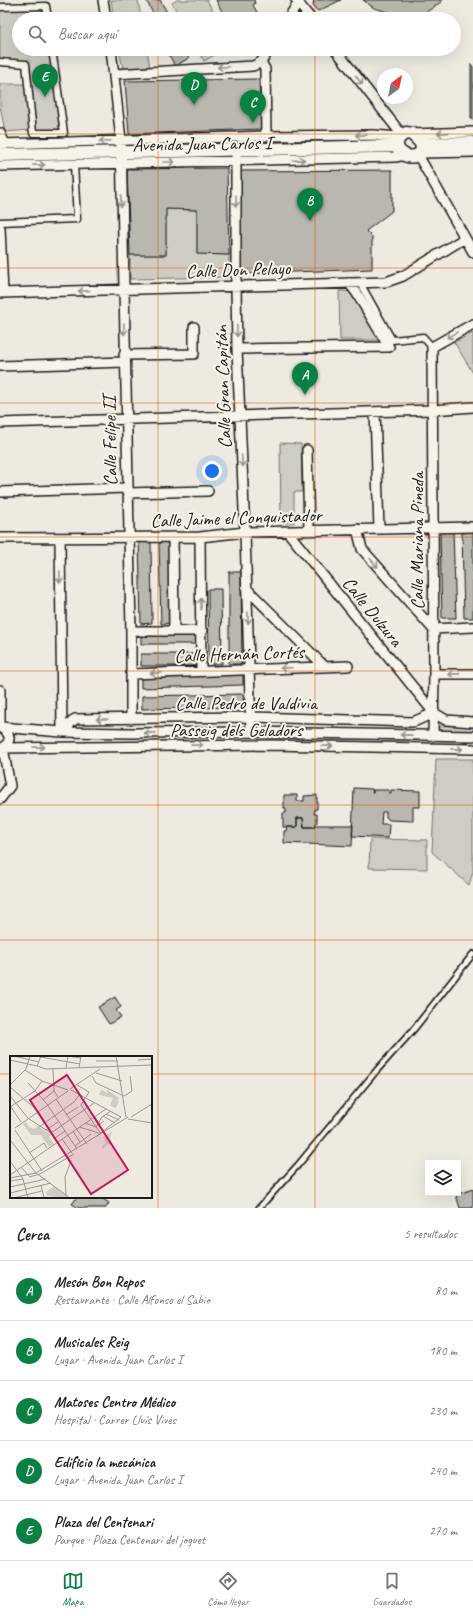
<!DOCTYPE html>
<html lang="es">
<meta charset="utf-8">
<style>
body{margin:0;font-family:Caveat,sans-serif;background:#f2f2f2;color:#222}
.controls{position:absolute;right:12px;bottom:12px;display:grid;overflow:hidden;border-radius:0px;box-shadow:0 4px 16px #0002}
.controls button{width:36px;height:36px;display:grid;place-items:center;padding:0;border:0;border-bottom:1px solid #e0e0e0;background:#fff;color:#222;font:20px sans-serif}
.compass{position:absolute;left:377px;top:68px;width:36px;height:36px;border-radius:50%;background:#fff;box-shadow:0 4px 16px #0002;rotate:33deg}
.you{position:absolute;left:212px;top:471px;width:14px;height:14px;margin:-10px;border:3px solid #fff;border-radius:50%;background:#1a73e8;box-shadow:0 0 0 6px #1a73e833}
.badge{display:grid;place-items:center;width:26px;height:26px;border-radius:50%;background:#0b8043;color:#fff;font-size:13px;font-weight:700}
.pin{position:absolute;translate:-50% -33px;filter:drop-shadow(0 1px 2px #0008)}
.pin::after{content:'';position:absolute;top:21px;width:14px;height:12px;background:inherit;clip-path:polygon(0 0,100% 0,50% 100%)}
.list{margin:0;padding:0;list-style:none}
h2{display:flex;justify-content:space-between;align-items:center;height:52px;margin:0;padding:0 16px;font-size:17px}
h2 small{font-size:13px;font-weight:400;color:#767676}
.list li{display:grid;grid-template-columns:26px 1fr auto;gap:12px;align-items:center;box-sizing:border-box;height:60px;padding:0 16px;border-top:1px solid #e0e0e0}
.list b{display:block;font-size:15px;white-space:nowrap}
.list p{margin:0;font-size:13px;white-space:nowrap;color:#767676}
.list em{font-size:13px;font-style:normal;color:#767676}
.icon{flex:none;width:22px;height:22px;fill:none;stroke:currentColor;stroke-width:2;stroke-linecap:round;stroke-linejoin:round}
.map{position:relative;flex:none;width:473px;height:1208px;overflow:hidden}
.search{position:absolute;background:#fff;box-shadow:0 4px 16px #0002;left:12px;right:12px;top:12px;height:44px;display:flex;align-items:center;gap:10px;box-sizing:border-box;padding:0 14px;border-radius:22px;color:#767676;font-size:15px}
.sheet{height:352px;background:#fff}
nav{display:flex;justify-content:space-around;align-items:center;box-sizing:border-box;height:56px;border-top:1px solid #e0e0e0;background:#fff;font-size:11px;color:#767676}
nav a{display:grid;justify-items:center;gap:2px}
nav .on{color:#0b8043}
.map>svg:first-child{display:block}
.green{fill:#cfccc3;stroke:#767470}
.building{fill:#bab7af;stroke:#1c1c1c}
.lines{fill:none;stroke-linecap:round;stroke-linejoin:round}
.service-casing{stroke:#1c1c1c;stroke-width:8}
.pedestrian-casing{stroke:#1c1c1c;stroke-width:9}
.minor-casing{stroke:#1c1c1c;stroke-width:12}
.secondary-casing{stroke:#1c1c1c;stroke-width:15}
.service{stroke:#f7f3e8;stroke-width:4.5}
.pedestrian{stroke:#f7f3e8;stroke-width:6}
.minor{stroke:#f7f3e8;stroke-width:9}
.secondary{stroke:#f7f3e8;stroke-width:12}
.oneway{stroke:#94928c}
.grid{fill:none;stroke:#de560d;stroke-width:1;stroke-opacity:0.55}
.labels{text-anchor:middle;stroke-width:4;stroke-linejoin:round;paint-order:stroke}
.street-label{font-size:19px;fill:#1c1c1c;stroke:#f7f3e8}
.inset-road{fill:none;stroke:#9a9892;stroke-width:1}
.view{fill:#c2185b;fill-opacity:0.15;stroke:#c2185b;stroke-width:2}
.inset-edge{fill:none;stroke:#1c1c1c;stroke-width:2}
</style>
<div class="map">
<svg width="473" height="1208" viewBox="0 0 473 1208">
<rect width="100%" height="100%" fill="#eeeae0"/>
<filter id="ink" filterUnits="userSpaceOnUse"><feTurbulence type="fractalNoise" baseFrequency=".025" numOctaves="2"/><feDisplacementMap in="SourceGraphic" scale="8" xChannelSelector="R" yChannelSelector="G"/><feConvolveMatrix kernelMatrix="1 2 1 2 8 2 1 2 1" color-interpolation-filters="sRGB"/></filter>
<g filter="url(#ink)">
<!-- green -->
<path class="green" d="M111,0H138L141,19H114Z
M177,0H207L217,19H181L172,3Z
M0,8L47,9L48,19H19V49H52L64,133H36L27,61L0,60Z
M119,49H147L150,68L123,69Z
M197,49H225L204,61Z
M0,84H28L31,130L5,132L0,106Z
M166,209L197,210V254L229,255L228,277L130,279V255H166Z
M339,291L356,292L383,340H340Z
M473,333V373L454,342Z
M280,443L301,444L302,492H294V523H281Z
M473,725V732L436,731L437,726Z
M436,759H473V872L469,885L432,852Z
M370,839L427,840V869L369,868Z"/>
<!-- building -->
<path class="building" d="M146,0H160L171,19H156Z
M216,0H254L255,3L253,5L258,14L249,19H226Z
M314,0H341L318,11L313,6Z
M363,0H442L441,2L416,19H411L374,8Z
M166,49H184L189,58L175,66Z
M471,64L473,67V119H471Z
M259,79L261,129L129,134L125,81Z
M227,168L229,255L197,254V210L166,209V255H130L127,169Z
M392,170V211L366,231L372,237V269L240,274L241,171Z
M453,532L456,618H442L440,533Z
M473,532V618H464L462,533Z
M139,540H151L152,623L141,624Z
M159,540H171L172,623L161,624Z
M229,572H241L242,664H229Z
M208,589H221L222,664H209Z
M141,633H199V644H141Z
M141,654H200V666H141Z
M243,673V685L141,688V675Z
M243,694L244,707L142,709V696Z
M354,788L372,789L373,793V790H389V793H391V790L420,791V807H413V821L389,820L386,817V812H382L381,824H389L388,838L352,836Z
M284,795H297V801H304V796L317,795V809H315L314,814H317V823H316L315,827H304L303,818H297V827H283V813H286V809L284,808Z
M297,818H303L304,827H315V825H353L352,846L284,843V831H286L287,827H297Z
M115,997L121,1007L116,1010L121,1017L109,1024L98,1007Z
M473,1189V1208H460L456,1195Z
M77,1197H100L109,1203L106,1208H79L72,1204Z"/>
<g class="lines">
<!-- service casing -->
<g class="service-casing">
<path id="service" d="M259,1208L298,1165L377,1070L414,1029L473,954"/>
</g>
<!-- pedestrian casing -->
<g class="pedestrian-casing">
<path id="pedestrian" d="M0,7L46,6L48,19
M0,62L26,64L33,133H64L52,49
M0,222L77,219L74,164
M360,283L392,340L423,337L432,347"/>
</g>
<!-- minor casing -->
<g class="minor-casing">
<path id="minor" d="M103,0L106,19
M296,0L311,19
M288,19L300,0
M111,49L121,140L131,631V719
M335,49L402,135
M261,62L265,69L266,136
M261,62L270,49
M114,74L253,66L261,62
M0,133L5,144L2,148
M412,134L473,132
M0,144L266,136L373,135L399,137
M236,149V285L237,349L245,532L251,732
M421,153L473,152
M418,155L473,252
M0,166L395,157L405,155
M0,228L3,293
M349,283L356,292L389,347
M0,293L386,282L403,276L465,238
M237,349L389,347
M124,355L194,354V327
M0,366L125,362
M375,412L379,529
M0,423L432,410L473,407
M307,450L309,531
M0,492L127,488
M127,493L208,491
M357,529L362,549L433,629L473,627
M287,531L434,713L446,720L473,722
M173,537L174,631
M200,537L201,671
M0,538L200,537L245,532L473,527
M60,538L62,732
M246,588L325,667
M131,631H202
M132,674L348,666
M434,674H473
M0,690V727
M0,727L62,732L132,733L251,732L473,736
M1,728C11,734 12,740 3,748
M62,732L75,719L252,717L413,722L434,713
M433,736L434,674L432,347L473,324
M0,748L270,745L473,749
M0,799L10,786L3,748"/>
</g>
<!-- secondary casing -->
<g class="secondary-casing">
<path id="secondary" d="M406,133L412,134L422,144L421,153C407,165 384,144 406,133Z
M422,144L473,143
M0,155L397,146"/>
</g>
<!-- service -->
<use href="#service" class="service"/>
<!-- pedestrian -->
<use href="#pedestrian" class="pedestrian"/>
<!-- minor -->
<use href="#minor" class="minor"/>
<!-- secondary -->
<use href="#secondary" class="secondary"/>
</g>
<!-- one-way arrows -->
<defs><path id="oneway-shaft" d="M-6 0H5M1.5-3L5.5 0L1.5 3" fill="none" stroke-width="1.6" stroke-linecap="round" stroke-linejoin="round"/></defs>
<g class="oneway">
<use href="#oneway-shaft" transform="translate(223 67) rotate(177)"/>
<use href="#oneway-shaft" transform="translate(359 80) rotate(52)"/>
<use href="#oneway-shaft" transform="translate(443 133) rotate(178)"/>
<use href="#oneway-shaft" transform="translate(361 135) rotate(179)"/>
<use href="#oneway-shaft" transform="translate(105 141) rotate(178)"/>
<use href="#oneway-shaft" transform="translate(299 160) rotate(-2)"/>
<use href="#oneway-shaft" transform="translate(169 162)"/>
<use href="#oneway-shaft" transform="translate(39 165) rotate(-1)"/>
<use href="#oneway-shaft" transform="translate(121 201) rotate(89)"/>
<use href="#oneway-shaft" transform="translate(236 201) rotate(90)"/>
<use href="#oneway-shaft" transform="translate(84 291) rotate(178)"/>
<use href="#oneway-shaft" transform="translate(124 329) rotate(89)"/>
<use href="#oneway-shaft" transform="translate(237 331) rotate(89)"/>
<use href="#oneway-shaft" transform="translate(452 335) rotate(151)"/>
<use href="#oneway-shaft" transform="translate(242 461) rotate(87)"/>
<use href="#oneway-shaft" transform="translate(374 563) rotate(48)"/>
<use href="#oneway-shaft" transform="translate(60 577) rotate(89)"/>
<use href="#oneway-shaft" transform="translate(201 604) rotate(-91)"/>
<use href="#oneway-shaft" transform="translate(248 618) rotate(88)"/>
<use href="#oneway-shaft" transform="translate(286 668) rotate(178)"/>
<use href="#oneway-shaft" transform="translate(156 673) rotate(178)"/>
<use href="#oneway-shaft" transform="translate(454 674) rotate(179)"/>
<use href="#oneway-shaft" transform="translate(102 719) rotate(-180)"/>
<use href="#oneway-shaft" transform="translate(150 733) rotate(179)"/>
<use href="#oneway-shaft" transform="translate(406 735) rotate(-179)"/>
<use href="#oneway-shaft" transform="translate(197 745) rotate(-1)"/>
<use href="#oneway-shaft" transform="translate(327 746) rotate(1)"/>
<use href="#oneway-shaft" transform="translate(39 747) rotate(-1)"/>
<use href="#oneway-shaft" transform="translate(457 749) rotate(1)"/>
</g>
</g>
<!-- grid -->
<path class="grid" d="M158,0V19M315,0V19M158,49V1208M315,49V1208M0,134H473M0,268H473M0,403H473M0,537H473M0,671H473M0,805H473M0,940H473M0,1074H11M151,1074H473"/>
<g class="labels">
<!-- street labels -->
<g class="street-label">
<text transform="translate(202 143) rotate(-1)" y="7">Avenida Juan Carlos I</text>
<text transform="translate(238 269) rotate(-2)" y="7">Calle Don Pelayo</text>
<text transform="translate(222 387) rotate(-92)" y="7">Calle Gran Capitán</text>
<text transform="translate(109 441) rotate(-91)" y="7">Calle Felipe II</text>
<text transform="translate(236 517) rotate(-2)" y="7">Calle Jaime el Conquistador</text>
<text transform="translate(416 541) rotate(-90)" y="7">Calle Mariana Pineda</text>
<text transform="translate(373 611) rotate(51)" y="7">Calle Dulzura</text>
<text transform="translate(239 653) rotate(-2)" y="7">Calle Hernán Cortés</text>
<text x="246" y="709">Calle Pedro de Valdivia</text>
<text x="236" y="736">Passeig dels Geladors</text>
</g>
</g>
<!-- overview -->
<g transform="translate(10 1056)">
<rect width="142" height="142" fill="#eeeae0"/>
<path d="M96,33L109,42L108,44L104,43L109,45L106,52L100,50L103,42L89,39L91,34L98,37ZM16,66L19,71L24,73L28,70L42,79L39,81L44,88L39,91L31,79H21L13,68ZM102,75L100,82L102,89L97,88L93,93L92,90L96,87L93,81ZM44,130L58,141L57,142L37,140L36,136Z" fill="#cfccc3"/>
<path class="inset-road" d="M4,0L29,6M25,0L70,8M31,0L27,10L36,13L142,9M58,0L71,2M106,0L116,61M0,4L27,10M128,4L142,3M86,5H108M56,12L58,0M69,12L71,0M43,13L44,35L48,41M15,14L32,25L58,34M86,17L112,25M82,20L86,27L114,40L122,35L120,20M18,27L37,48L67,93M0,29L16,13L20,0M67,29L79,36L71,49L91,78M0,31L28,55L35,66M60,33L90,13M61,34L111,61M0,40L18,62M46,43L77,88M33,44L44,35M0,51L25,35L32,25M1,51L11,66M96,58L109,64M56,59L68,51M84,60L90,68L94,65M93,60L105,67M121,61L142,48M19,63L41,77L61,105L55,121L56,139M118,63L142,67M75,67L86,71L92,61L101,55M29,71L64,46L69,39M69,71L89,77M5,72L58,35M5,74L32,115M36,74L48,66M63,75L70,86M41,77L84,47M87,80L111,61M45,82L55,75M52,83L62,97M0,84L26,117L60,142M65,90L81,78M19,97L34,87L37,92M0,105L13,123L18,142M11,111L19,120M0,119L96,53M19,121L30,118L64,98M0,122L26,117L118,61M0,125L13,123M31,129L34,142M0,131L36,123M0,137L41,127M3,142L32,135"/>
<path class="view" d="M57,19L118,114L81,138L20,44Z"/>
<rect width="142" height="142" class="inset-edge"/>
</g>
</svg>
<div class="controls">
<button><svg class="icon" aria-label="layers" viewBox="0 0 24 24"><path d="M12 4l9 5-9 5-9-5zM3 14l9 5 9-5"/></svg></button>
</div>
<svg class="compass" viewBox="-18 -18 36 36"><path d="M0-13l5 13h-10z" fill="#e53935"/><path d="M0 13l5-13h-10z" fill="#767676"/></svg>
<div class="you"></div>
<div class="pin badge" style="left:305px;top:395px">A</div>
<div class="pin badge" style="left:310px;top:221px">B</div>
<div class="pin badge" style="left:253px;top:123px">C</div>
<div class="pin badge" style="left:194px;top:105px">D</div>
<div class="pin badge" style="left:45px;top:97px">E</div>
<div class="search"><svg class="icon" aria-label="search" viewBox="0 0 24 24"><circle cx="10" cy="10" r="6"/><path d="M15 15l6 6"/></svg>Buscar aquí</div>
</div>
<section class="sheet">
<h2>Cerca<small>5 resultados</small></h2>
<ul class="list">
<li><span class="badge">A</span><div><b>Mesón Bon Repos</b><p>Restaurante · Calle Alfonso el Sabio</p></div><em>80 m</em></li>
<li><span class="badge">B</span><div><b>Musicales Reig</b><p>Lugar · Avenida Juan Carlos I</p></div><em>180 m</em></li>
<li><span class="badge">C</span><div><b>Matoses Centro Médico</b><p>Hospital · Carrer Lluís Vives</p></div><em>230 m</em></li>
<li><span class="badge">D</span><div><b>Edificio la mecánica</b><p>Lugar · Avenida Juan Carlos I</p></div><em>240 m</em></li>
<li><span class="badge">E</span><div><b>Plaza del Centenari</b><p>Parque · Plaza Centenari del joguet</p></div><em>270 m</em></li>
</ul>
</section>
<nav>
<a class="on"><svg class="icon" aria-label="map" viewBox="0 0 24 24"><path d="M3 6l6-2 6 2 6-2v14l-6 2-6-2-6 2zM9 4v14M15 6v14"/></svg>Mapa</a>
<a><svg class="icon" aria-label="directions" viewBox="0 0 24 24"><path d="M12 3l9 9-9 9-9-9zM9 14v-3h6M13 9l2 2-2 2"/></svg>Cómo llegar</a>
<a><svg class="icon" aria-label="saved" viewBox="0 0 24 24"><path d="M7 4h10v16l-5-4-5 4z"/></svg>Guardados</a>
</nav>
